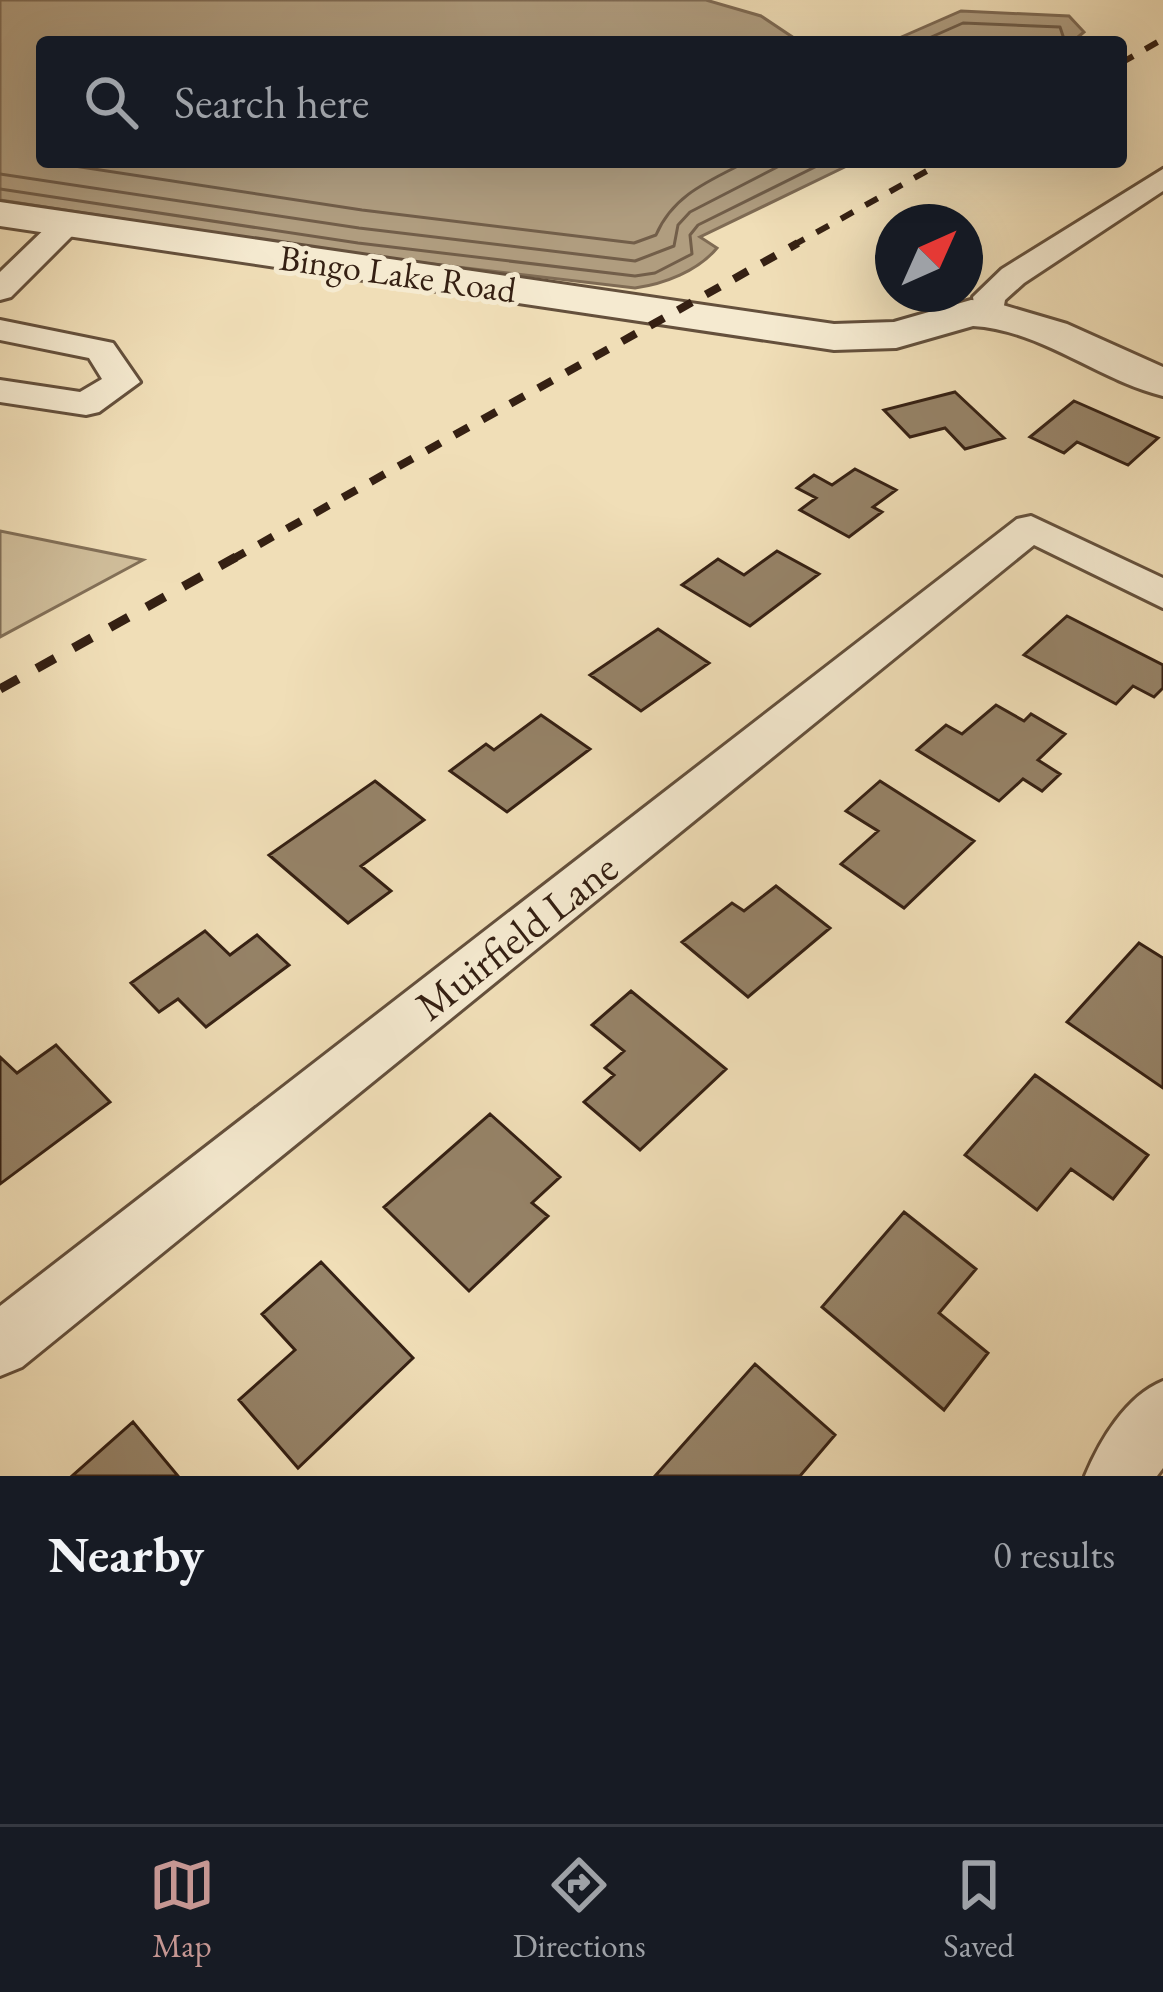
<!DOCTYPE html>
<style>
body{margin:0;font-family:"EB Garamond",serif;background:#242831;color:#f1f3f6}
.compass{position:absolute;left:875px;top:204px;width:108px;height:108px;border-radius:50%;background:#171b24;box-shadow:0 12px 48px #0002;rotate:45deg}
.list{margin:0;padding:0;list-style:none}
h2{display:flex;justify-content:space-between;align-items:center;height:156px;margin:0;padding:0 48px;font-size:51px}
h2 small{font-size:39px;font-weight:400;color:#9ea1a6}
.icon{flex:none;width:66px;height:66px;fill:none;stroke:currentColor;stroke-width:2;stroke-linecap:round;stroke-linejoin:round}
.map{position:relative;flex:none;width:1163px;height:1476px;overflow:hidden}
.search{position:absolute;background:#171b24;box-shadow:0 12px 48px #0002;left:36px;right:36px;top:36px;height:132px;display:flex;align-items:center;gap:30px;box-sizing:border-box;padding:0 42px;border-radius:12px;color:#9ea1a6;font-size:45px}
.sheet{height:348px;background:#171b24}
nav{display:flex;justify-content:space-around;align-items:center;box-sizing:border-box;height:168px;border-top:3px solid #363941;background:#171b24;font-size:33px;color:#9ea1a6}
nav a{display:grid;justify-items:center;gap:6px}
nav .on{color:#c59692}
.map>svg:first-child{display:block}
.green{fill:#d0be9b;stroke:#826f57;stroke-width:3}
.water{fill:#b09d7f;stroke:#7f6b54;stroke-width:3}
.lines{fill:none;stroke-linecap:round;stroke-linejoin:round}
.shore{stroke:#725e49;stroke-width:3}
.building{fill:#968368;stroke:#352013;stroke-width:3}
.minor-casing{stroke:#64503c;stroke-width:6}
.tertiary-casing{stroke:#64503c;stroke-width:6}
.minor{fill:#f5ead0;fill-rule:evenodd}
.tertiary{fill:#f5ead0;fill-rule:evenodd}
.rail-far2{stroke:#352013;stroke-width:6;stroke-dasharray:14 14;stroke-linecap:butt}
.rail-far1{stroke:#352013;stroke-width:8;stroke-dasharray:16 16;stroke-linecap:butt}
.rail{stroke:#352013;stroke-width:9;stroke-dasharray:21 21;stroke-linecap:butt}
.labels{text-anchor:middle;stroke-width:10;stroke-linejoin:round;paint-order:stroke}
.far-street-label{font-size:36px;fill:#352013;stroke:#f5ead0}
.street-label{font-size:42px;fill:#352013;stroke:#f5ead0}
</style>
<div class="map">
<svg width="1163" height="1476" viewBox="0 0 1163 1476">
<rect width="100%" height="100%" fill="#f0deb7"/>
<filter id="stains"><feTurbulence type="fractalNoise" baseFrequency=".00167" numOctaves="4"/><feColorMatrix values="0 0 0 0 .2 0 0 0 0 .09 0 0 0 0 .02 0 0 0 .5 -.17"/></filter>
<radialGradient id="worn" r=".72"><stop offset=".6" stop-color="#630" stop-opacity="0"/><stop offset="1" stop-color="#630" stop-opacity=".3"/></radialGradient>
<!-- green -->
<path class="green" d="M0,531L143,560L0,637Z"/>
<!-- water -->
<path class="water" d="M0,0H706L761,16L800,42H42V162H855L700,237L717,248C698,271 664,284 635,288L356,255L0,200Z
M961,11L1069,16L1084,32L1072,42H890Z"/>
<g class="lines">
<!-- shore -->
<path class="shore" d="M920,42L963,23L1060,27L1065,42
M48,162L362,210L634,243L656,235C673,195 709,181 746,162
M0,174L359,228L635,261L674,246L678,225L690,212L787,162
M0,189L358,243L635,276L655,273L692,254L690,235L698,225L825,162"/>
</g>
<!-- building -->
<path class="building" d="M955,392L1004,438L965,449L945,428L910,437L884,410Z
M1074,401L1158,438L1128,465L1077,442L1064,453L1030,437Z
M855,469L896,490L873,507L882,512L849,537L800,510L816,498L797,488L814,475L832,485Z
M777,551L819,574L750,626L682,585L718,559L744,575Z
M1067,616L1163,665V688L1154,697L1133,686L1116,704L1024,655Z
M658,629L709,663L641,711L590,675Z
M996,705L1024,721L1031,714L1065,734L1038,760L1060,774L1042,791L1023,779L999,801L917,750L946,725L962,734Z
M541,715L590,749L507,812L450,771L486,744L494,750Z
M375,781L424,820L361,866L391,891L348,923L269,855Z
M880,781L974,841L904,908L841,864L878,831L846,811Z
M776,886L830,928L748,997L682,942L732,903L744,911Z
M205,931L230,955L257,935L289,965L206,1027L178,999L159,1012L131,983Z
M1139,943L1163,958V1088L1067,1022Z
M631,991L726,1069L640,1150L584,1102L614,1075L605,1068L624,1051L592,1025Z
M56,1045L110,1102L0,1184V1057L17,1073Z
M1035,1075L1148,1155L1113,1199L1071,1169L1037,1210L965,1155Z
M490,1114L560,1177L532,1203L548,1216L469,1291L384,1207Z
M904,1212L976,1269L939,1313L988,1353L944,1410L822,1307Z
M321,1262L413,1358L298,1468L239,1400L295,1350L262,1314Z
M755,1364L835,1435L800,1476H655Z
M133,1422L178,1476H72Z"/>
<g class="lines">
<!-- minor casing -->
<g class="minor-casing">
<path id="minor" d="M1163,169V191L1024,283L1005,300L1001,321H977L973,297L1002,269Z
M67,215L78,218L82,224L78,230L11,297L0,300V272L56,218Z
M0,320L113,343L140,382L99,412L86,415L0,402V380L80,392L102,379L89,358L0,340Z
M1031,516L1163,578V608L1034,545L22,1367L0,1376V1306L1017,519Z
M1163,1381V1468L1157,1476H1085C1100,1440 1126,1396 1163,1381Z"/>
</g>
<!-- tertiary casing -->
<g class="tertiary-casing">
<path id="tertiary" d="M0,202L834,324L894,322L971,300L989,301L1067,324L1163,367V396C1098,380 1041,330 973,326L896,348L834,350L0,226Z"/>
</g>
<!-- minor -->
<use href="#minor" class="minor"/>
<!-- tertiary -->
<use href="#tertiary" class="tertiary"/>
<!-- rail-far2 -->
<path class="rail-far2" d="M1121,63L1163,39
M792,246L943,162"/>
<!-- rail-far1 -->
<path class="rail-far1" d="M231,560L798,243"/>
<!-- rail -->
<path class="rail" d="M0,689L236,557"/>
</g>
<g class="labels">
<!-- far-street labels -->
<g class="far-street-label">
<text transform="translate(398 273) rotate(8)" y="13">Bingo Lake Road</text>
</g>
<!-- street labels -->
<g class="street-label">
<text transform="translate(516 936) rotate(-38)" y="15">Muirfield Lane</text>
</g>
</g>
<rect width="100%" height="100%" filter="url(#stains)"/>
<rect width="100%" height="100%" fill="url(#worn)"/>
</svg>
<svg class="compass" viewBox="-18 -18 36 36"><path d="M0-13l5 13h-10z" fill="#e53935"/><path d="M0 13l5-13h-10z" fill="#9ea1a6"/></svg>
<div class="search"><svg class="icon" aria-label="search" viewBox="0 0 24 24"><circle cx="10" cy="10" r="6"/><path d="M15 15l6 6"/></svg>Search here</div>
</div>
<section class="sheet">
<h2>Nearby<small>0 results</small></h2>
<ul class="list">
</ul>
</section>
<nav>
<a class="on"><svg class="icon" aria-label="map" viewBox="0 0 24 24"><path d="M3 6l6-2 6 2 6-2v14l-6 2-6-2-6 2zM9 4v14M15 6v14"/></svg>Map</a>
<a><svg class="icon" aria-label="directions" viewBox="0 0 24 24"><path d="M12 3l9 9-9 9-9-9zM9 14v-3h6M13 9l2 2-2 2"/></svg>Directions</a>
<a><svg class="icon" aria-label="saved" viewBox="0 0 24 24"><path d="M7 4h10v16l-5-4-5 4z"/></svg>Saved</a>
</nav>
